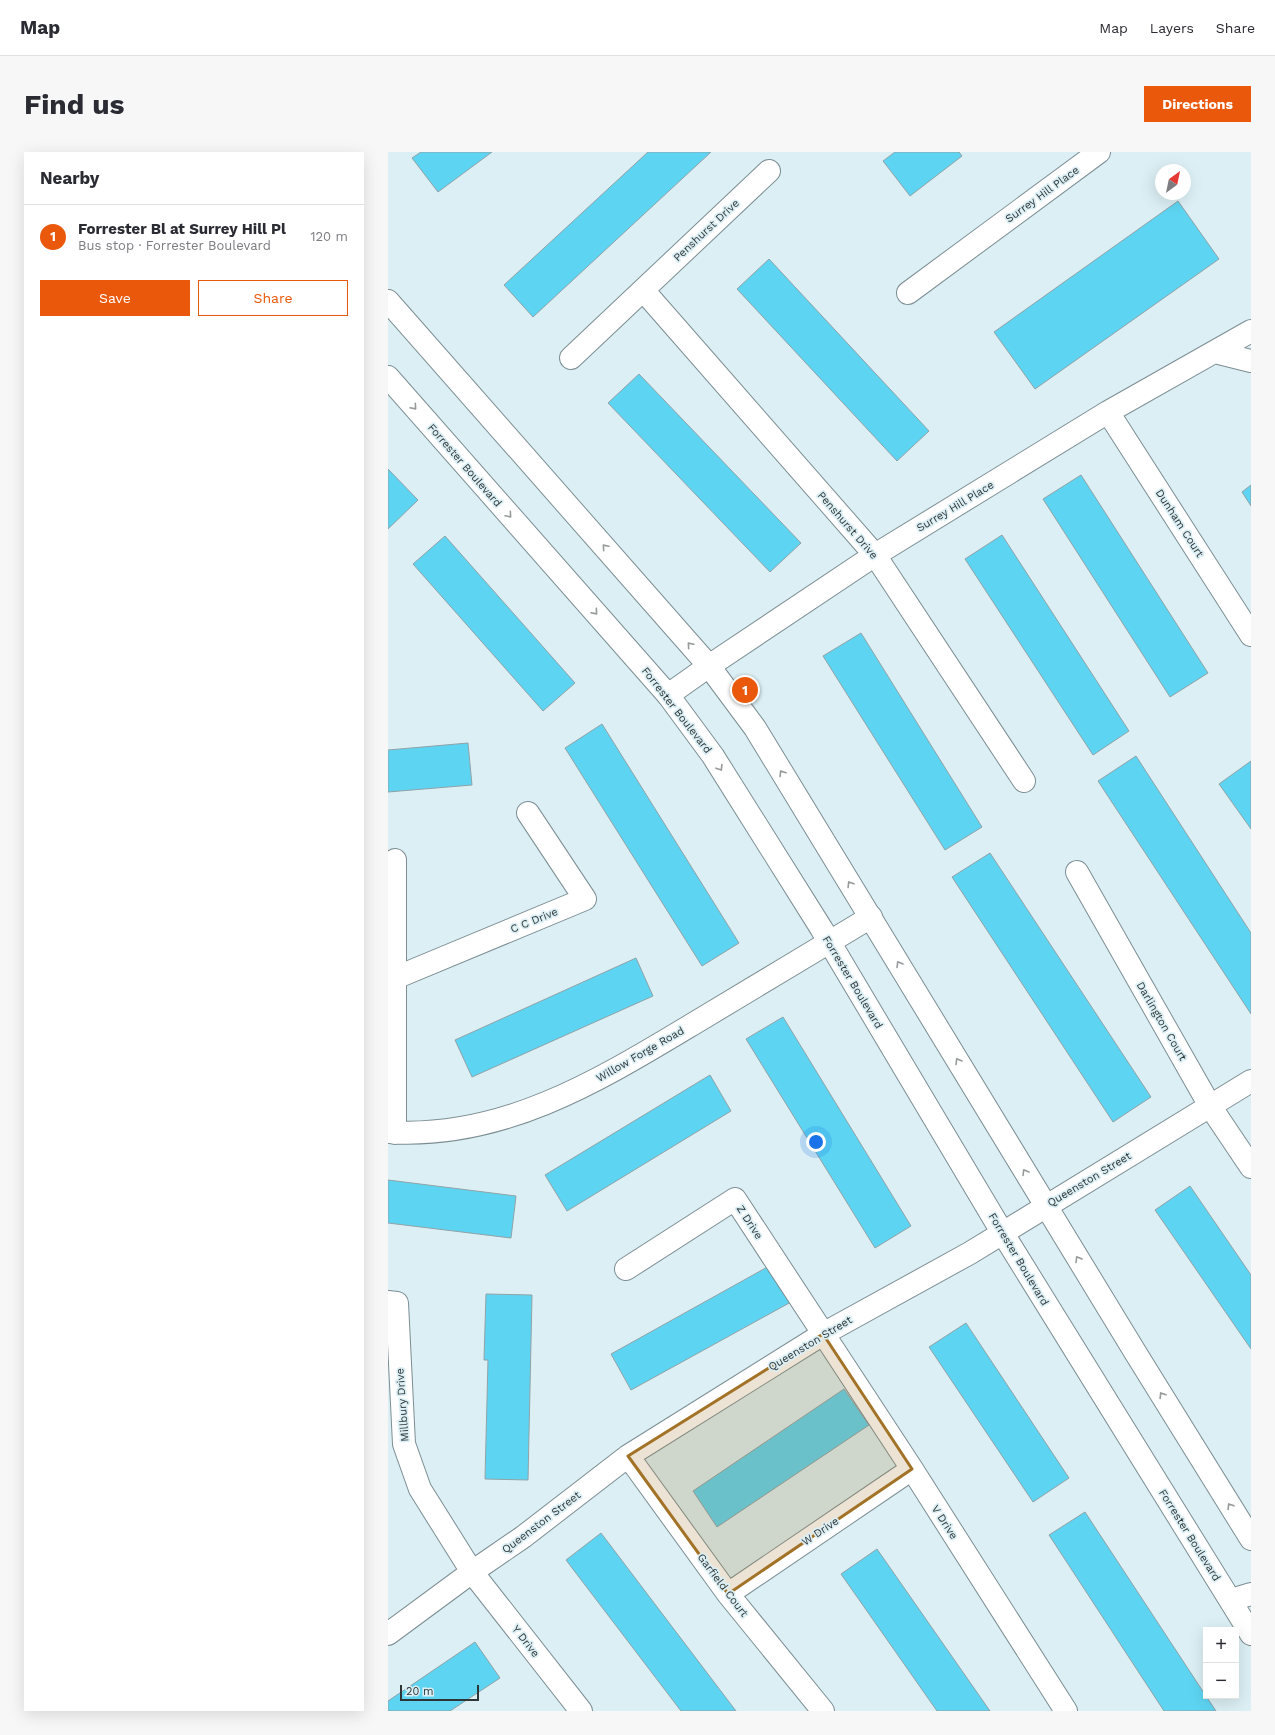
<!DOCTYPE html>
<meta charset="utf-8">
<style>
body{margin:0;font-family:"Work Sans",sans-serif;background:#f7f7f7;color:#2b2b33}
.controls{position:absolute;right:12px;bottom:12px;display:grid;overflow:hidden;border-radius:0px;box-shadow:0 4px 16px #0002}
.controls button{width:36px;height:36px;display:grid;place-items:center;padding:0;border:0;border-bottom:1px solid #e1e1e2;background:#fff;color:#2b2b33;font:20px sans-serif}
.compass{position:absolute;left:767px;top:12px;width:36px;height:36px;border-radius:50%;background:#fff;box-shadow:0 4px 16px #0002;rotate:33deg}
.scale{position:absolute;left:12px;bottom:10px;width:79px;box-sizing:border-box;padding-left:4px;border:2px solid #2d3537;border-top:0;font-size:11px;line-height:14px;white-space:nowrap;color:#2d3537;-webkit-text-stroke:3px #dbeff4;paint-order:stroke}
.you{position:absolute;left:428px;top:990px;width:14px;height:14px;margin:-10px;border:3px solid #fff;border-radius:50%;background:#1a73e8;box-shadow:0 0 0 6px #1a73e833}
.badge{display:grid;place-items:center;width:26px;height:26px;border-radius:50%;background:#ea580c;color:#fff;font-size:13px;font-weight:700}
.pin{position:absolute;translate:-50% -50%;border:2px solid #fff;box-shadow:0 1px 4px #0006}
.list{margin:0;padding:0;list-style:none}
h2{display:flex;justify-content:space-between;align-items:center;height:52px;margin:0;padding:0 16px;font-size:17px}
h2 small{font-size:13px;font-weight:400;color:#7c7c81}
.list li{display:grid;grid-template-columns:26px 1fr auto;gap:12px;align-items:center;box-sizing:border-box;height:64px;padding:0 16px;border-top:1px solid #e1e1e2}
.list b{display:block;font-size:15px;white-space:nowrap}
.list p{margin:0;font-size:13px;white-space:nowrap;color:#7c7c81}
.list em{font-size:13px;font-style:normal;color:#7c7c81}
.actions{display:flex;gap:8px;padding:12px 16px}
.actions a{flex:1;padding:9px 0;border:1px solid #ea580c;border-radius:0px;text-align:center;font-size:14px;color:#ea580c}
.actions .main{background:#ea580c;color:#fff}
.map{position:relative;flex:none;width:863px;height:1559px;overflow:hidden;border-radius:0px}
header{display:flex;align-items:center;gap:24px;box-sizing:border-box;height:56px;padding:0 20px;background:#fff;border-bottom:1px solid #e1e1e2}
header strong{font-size:19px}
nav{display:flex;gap:22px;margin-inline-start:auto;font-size:14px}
.intro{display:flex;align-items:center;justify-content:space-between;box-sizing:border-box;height:96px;padding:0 24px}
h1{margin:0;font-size:28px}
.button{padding:10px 18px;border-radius:0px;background:#ea580c;color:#fff;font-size:14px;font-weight:700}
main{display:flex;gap:24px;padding:0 24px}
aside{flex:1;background:#fff;border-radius:0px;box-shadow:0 4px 16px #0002}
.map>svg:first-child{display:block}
.building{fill:#5dd5f2;stroke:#90a2a7}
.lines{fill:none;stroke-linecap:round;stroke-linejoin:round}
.minor-casing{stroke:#7c8e93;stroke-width:24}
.tertiary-casing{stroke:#7c8e93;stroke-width:24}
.minor{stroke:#fff;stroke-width:22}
.tertiary{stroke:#fff;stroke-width:22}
.oneway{stroke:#969a9b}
.marked{fill:#a27226;fill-opacity:0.2;stroke:#a27226;stroke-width:3;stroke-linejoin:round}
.labels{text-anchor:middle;stroke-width:3.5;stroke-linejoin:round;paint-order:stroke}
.street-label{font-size:11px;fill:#2d3537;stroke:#dbeff4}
</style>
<header>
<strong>Map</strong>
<nav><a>Map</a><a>Layers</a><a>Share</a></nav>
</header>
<div class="intro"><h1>Find us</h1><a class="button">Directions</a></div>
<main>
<aside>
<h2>Nearby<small></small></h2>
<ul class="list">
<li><span class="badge">1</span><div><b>Forrester Bl at Surrey Hill Pl</b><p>Bus stop · Forrester Boulevard</p></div><em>120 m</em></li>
</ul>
<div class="actions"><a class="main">Save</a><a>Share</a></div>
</aside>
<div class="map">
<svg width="863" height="1559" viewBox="0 0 863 1559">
<rect width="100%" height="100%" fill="#dbeff4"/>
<!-- building -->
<path class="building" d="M33,0H104L50,40L24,6Z
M260,0H323L145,165L116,133Z
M507,0H571L574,4L522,44L495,9Z
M790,49L831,107L647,237L606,180Z
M381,107L541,279L509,309L349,137Z
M251,222L413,391L382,420L220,251Z
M0,317L30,348L0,377Z
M693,323L820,521L782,545L655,347Z
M863,333V354L854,340Z
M614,383L741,579L705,603L577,407Z
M57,384L187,531L155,559L25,412Z
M473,481L594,675L557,698L435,504Z
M214,572L351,791L314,814L177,596Z
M80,591L84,633L0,640V598Z
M748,604L863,781V862L710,629Z
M863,609V677L831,632Z
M602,701L763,945L725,970L564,725Z
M248,806L265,844L84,925L67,888Z
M395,865L523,1074L487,1096L358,887Z
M322,923L343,959L179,1059L157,1023Z
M0,1028L128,1044L123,1086L0,1071Z
M802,1034L863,1123V1197L767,1058Z
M383,1113L403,1150L243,1238L223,1202Z
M98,1142L144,1143L140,1328L97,1327L100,1208H96Z
M578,1171L681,1326L645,1350L541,1195Z
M456,1237L481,1273L329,1375L305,1339Z
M697,1360L818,1544L828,1559H776L661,1383Z
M213,1381L348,1559H293L178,1408Z
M489,1397L602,1559H549L453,1422Z
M87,1490L112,1526L62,1559H0V1549Z"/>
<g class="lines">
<!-- minor casing -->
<g class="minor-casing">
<path id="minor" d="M255,138L487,403L636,629
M520,141L711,0
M827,200L863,209
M183,206L381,19
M720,260L863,483
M280,543L321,514L487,403L720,260L863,179
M689,720L822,954L863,1015
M0,824L7,826L197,747L140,661
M0,980C119,988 218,924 315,866C371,832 427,799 483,765
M7,981V708
M238,1117L347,1047L524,1317L678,1559
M0,1150L9,1151L16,1292L32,1337L84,1420L193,1559
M240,1304L340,1442L435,1559
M340,1442L524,1317
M843,1448L863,1442
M0,1482L84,1420L135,1385L240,1304L435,1182L582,1101L863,929"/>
</g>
<!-- tertiary casing -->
<g class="tertiary-casing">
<path id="tertiary" d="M0,149L321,514L367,576L747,1200L863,1387
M0,225L280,543L325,604L433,776L614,1080L863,1482"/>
</g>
<!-- minor -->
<use href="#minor" class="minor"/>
<!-- tertiary -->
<use href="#tertiary" class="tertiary"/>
</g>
<!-- one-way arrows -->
<defs><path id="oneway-chevron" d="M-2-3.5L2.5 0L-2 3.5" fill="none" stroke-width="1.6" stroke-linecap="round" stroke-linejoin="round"/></defs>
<g class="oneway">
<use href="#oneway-chevron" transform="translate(26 255) rotate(49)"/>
<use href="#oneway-chevron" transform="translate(121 363) rotate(49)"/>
<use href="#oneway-chevron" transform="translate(217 395) rotate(-131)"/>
<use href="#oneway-chevron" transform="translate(207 460) rotate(49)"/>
<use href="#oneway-chevron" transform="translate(302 493) rotate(-131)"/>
<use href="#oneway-chevron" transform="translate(332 616) rotate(58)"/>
<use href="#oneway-chevron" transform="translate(394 621) rotate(-122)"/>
<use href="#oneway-chevron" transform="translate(462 732) rotate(-122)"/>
<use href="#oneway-chevron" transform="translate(511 812) rotate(-121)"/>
<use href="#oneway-chevron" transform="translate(570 909) rotate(-121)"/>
<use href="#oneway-chevron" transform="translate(637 1020) rotate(-121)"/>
<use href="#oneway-chevron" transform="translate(690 1107) rotate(-121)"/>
<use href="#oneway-chevron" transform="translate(774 1243) rotate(-122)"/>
<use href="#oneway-chevron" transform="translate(842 1354) rotate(-122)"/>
</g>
<!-- marked area -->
<path class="marked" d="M435,1182L524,1317L340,1442L240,1304Z"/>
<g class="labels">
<!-- street labels -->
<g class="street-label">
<text transform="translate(654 42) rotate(-36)" y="4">Surrey Hill Place</text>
<text transform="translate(318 78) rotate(-43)" y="4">Penshurst Drive</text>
<text transform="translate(77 313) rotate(49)" y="4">Forrester Boulevard</text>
<text transform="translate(567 354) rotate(-31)" y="4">Surrey Hill Place</text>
<text transform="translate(792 371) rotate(57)" y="4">Dunham Court</text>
<text transform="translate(460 373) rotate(49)" y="4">Penshurst Drive</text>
<text transform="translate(289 558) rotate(52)" y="4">Forrester Boulevard</text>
<text transform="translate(146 768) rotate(-22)" y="4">C C Drive</text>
<text transform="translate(465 830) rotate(59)" y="4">Forrester Boulevard</text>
<text transform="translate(774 869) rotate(60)" y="4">Darlington Court</text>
<text transform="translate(252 902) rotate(-30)" y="4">Willow Forge Road</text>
<text transform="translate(701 1027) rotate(-31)" y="4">Queenston Street</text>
<text transform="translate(362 1070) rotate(57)" y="4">Z Drive</text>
<text transform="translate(631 1107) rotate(59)" y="4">Forrester Boulevard</text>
<text transform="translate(422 1191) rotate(-31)" y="4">Queenston Street</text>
<text transform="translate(14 1253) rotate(-94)" y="4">Millbury Drive</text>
<text transform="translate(153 1370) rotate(-37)" y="4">Queenston Street</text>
<text transform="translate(557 1370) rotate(57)" y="4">V Drive</text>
<text transform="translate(432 1379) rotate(-34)" y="4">W Drive</text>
<text transform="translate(802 1383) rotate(58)" y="4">Forrester Boulevard</text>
<text transform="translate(335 1433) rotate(53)" y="4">Garfield Court</text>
<text transform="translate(138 1489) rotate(52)" y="4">Y Drive</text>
</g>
</g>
</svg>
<div class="controls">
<button>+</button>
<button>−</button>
</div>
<svg class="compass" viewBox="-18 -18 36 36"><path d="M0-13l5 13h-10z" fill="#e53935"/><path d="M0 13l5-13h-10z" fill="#7c7c81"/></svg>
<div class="scale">20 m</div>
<div class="you"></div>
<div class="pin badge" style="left:357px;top:538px">1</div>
</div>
</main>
